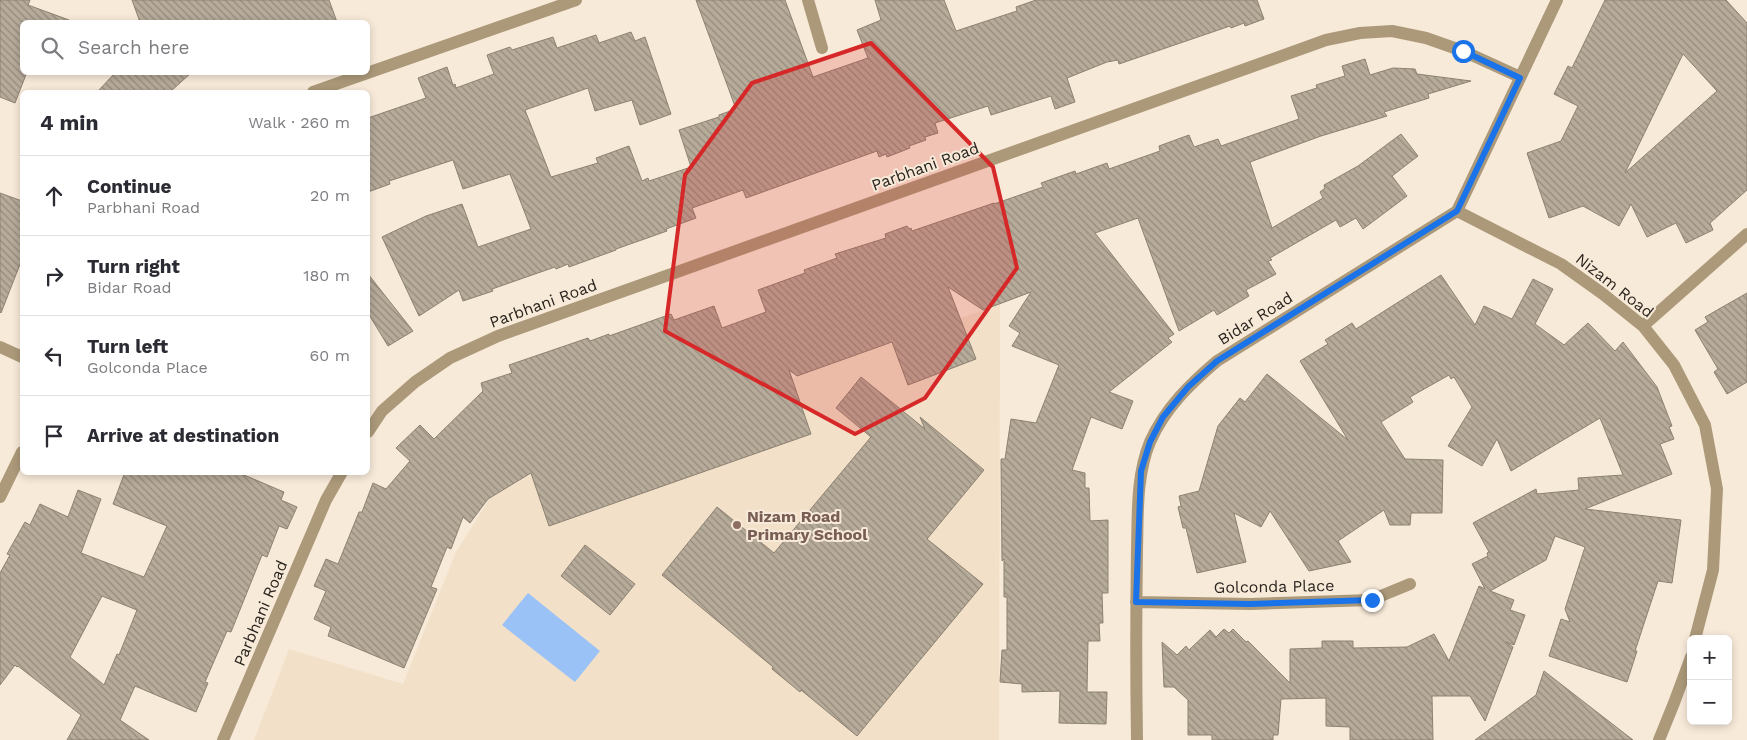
<!DOCTYPE html>
<meta charset="utf-8">
<style>
body{margin:0;font-family:"Work Sans",sans-serif;background:#f2f2f3;color:#2b2b33}
.controls{position:absolute;right:15px;bottom:15px;display:grid;overflow:hidden;border-radius:8px;box-shadow:0 2px 8px #0003}
.controls button{width:45px;height:45px;display:grid;place-items:center;padding:0;border:0;border-bottom:1px solid #e1e1e2;background:#fff;color:#2b2b33;font:25px sans-serif}
.stop{position:absolute;width:15px;height:15px;margin:-11px;border:4px solid #1a73e8;border-radius:50%;background:#fff}
.stop.end{background:#1a73e8;border-color:#fff;box-shadow:0 1px 5px #0008}
.list{margin:0;padding:0;list-style:none}
h2{display:flex;justify-content:space-between;align-items:center;height:65px;margin:0;padding:0 20px;font-size:21px}
h2 small{font-size:16px;font-weight:400;color:#7c7c81}
.list li{display:grid;grid-template-columns:32px 1fr auto;gap:15px;align-items:center;box-sizing:border-box;height:80px;padding:0 20px;border-top:1px solid #e1e1e2}
.list b{display:block;font-size:19px;white-space:nowrap}
.list p{margin:0;font-size:16px;white-space:nowrap;color:#7c7c81}
.list em{font-size:16px;font-style:normal;color:#7c7c81}
.icon{flex:none;width:28px;height:28px;fill:none;stroke:currentColor;stroke-width:2;stroke-linecap:round;stroke-linejoin:round}
.map{position:relative;flex:none;width:1747px;height:740px;overflow:hidden}
.search{position:absolute;background:#fff;box-shadow:0 2px 8px #0003;left:20px;top:20px;width:350px;height:55px;display:flex;align-items:center;gap:12px;box-sizing:border-box;padding:0 18px;border-radius:8px;color:#7c7c81;font-size:19px}
.panel{position:absolute;background:#fff;box-shadow:0 2px 8px #0003;left:20px;top:90px;width:350px;height:385px;border-radius:8px}
.map>svg:first-child{display:block}
.built{fill:#f2e0c8}
.water{fill:#9bc2f7}
.building{fill:url(#building-back-hatch);stroke:#8d8171;fill-rule:evenodd}
.lines{fill:none;stroke-linecap:round;stroke-linejoin:round}
.minor{stroke:#ac997a;stroke-width:12}
.route{stroke:#1a73e8;stroke-width:6}
.marked{fill:#d62828;fill-opacity:0.2;stroke:#d62828;stroke-width:4;stroke-linejoin:round}
.education-dot{fill:#8d6e63;stroke:#f8ead9;stroke-width:2}
.labels{text-anchor:middle;stroke-width:4;stroke-linejoin:round;paint-order:stroke}
.street-label{font-size:16px;fill:#2a251f;stroke:#f8ead9}
.education-label{font-size:16px;font-weight:bold;fill:#785e54;stroke:#f8ead9;text-anchor:start}
</style>
<div class="map">
<svg width="1747" height="740" viewBox="0 0 1747 740">
<defs>
<pattern id="building-back-hatch" width="6" height="6" patternUnits="userSpaceOnUse" patternTransform="scale(1.25)"><rect width="6" height="6" fill="#b7ab9a"/><path d="M-1 5l2 2M0 0l6 6M5-1l2 2" fill="none" stroke="#958b7d"/></pattern>
</defs>
<rect width="100%" height="100%" fill="#f8ead9"/>
<!-- built -->
<path class="built" d="M1000,304L999,740H254L289,649L403,684L456,552L490,498L545,467Z"/>
<!-- water -->
<path class="water" d="M528,593L600,651L575,682L502,625Z"/>
<!-- building -->
<path class="building" d="M0,0H30L28,5L69,20V22H22V72H27L15,103L0,97Z
M132,0H329L337,22H140Z
M696,0H785L813,77L868,58L857,30L881,20L875,0H944L956,31L1017,11L1016,7L1036,0H1257L1264,19L1245,26L1244,23L1231,28L1230,26L1119,64L1118,60L1107,62L1067,78L1075,102L1055,109L1051,96L991,115L988,106L935,123L938,133L925,137L926,140L909,146L910,148L887,157L886,154L879,157L877,151L746,198L743,190L692,208L696,218L666,229L667,231L616,249V250L569,267L568,264L556,269L555,267L492,289L493,291L463,301L459,290L419,316L382,237L426,216L462,204L478,247L531,229L510,174L463,189L453,160L389,181L390,184L368,192V118L426,98L418,78L447,67L453,85L455,84L456,88L494,74L487,55L510,47L512,50L553,37L557,48L596,35L599,43L631,32L635,41L645,37L671,114L640,125L632,100L595,111L588,88L525,110L551,177L598,163L596,158L629,146L642,181L648,178L649,181L691,167L679,130L719,117V115L736,109Z
M1605,0H1726L1747,23V190L1710,223L1713,230L1686,243L1676,223L1647,237L1631,204L1619,226L1583,206L1549,218L1527,153L1561,141L1578,106L1554,94L1568,66L1572,68ZM1683,54L1717,91L1625,173Z
M1365,59L1370,75L1393,68L1415,69L1417,74L1471,81L1428,94L1429,98L1384,112L1387,116L1321,136L1250,162L1272,228L1323,198L1320,192L1325,188L1324,185L1358,166L1401,134L1418,156L1392,176L1407,196L1363,229L1356,218L1340,227L1336,220L1270,258L1272,260L1268,261L1276,274L1246,290L1249,296L1217,315L1214,310L1179,331L1138,218L1095,233L1174,334L1168,338L1172,342L1109,392L1133,401L1122,429L1091,417L1072,470L1085,473V488H1089L1090,521L1108,520V593H1102L1103,623H1099L1100,641H1088L1087,692H1107L1106,724L1059,723L1060,691L1022,692V684L1000,682L1002,650H1007V597H1004V559L1002,561L1001,459H1005L1011,419L1036,423L1059,365L1012,346L1020,333L1009,326L1031,292L983,310L948,287L976,359L908,385L892,342L797,376L789,370L811,434L549,526L531,473L488,499L470,523L463,517L451,549L447,547L431,587L437,589L404,668L328,636L331,627L314,619L326,591L314,586L326,559L338,564L359,512H362L373,483L386,489L410,461L396,448L420,425L434,439L483,391L481,383L512,373L509,365L588,338L590,341L609,334V336L671,314L674,320L714,306L722,328L766,312L758,290L805,273L804,270L837,258L835,254L886,238L885,234L907,226L909,229L911,228L912,231L994,203V204L1043,187L1041,183L1075,171L1076,174L1107,163L1109,169L1160,151L1159,146L1189,135L1194,147L1218,139L1221,146L1299,119L1291,96L1317,88L1316,85L1345,76L1342,66Z
M116,72H192L170,92H97Z
M0,193L22,201V259L1,313L0,312Z
M368,274L413,331L388,346L368,313Z
M1441,275L1475,325L1484,306L1512,319L1533,279L1553,289L1535,324L1564,345L1588,323L1615,351L1623,342L1657,387L1672,426L1669,427L1674,439L1660,444L1672,474L1585,509L1681,520L1672,583L1658,581L1635,651H1637L1627,682L1549,656L1561,619L1570,622L1565,609L1585,547L1555,536L1546,560L1490,591L1514,600L1510,610L1525,615L1514,645L1506,642L1513,647L1485,721L1470,696H1432L1433,740H1350V727L1326,726V698L1281,699L1278,735H1273V740H1212V735H1188V700L1174,687H1164L1162,642L1177,655L1186,646L1189,650L1210,630L1216,637L1224,629L1229,633L1233,629L1246,642L1248,641L1290,683V649L1322,648V641H1353V648L1407,647L1434,634L1449,661L1479,586L1485,589L1472,564L1488,556L1487,553L1489,552L1473,523L1536,489L1537,494L1579,490L1578,478L1623,475L1600,418L1511,471L1497,439L1482,466L1448,446L1472,407L1454,377L1451,379L1449,375L1410,397L1413,402L1381,422L1405,459L1443,460L1442,513H1411L1410,525H1390L1384,510L1338,541L1351,562L1309,571L1270,511L1261,527L1234,513L1246,562L1197,573L1186,528H1183L1178,507L1181,506L1179,496L1199,491L1218,426L1240,398L1245,402L1267,374L1348,440L1300,361L1328,344L1325,340L1352,323L1356,329Z
M1747,293V382L1727,394L1714,372L1718,369L1695,330L1708,322L1705,317Z
M861,377L925,429L920,417L984,470L927,539L983,584L857,736L801,690L800,692L772,669L773,667L662,575L717,507L774,553L871,437L836,408Z
M125,472H237L284,492L281,500L297,507L287,529L279,526L267,557L262,555L231,632L227,631L205,682L208,683L196,712L135,686L120,720L149,740H67L81,715L18,666L17,667L15,665L0,685V573L10,555L7,554L25,522L30,525L40,504L68,517L78,490L101,499L81,553L144,577L167,526L113,504ZM102,596L137,610L119,655L117,654L104,685L70,657Z
M585,545L635,584L610,615L561,576Z
M1544,671L1633,740H1475L1536,695Z"/>
<g class="lines">
<!-- minor -->
<path class="minor" d="M808,0L822,48
M313,92L576,0
M1457,211L1561,264L1603,294L1643,326L1674,365L1705,425L1717,489L1713,570L1695,639
M1643,326L1747,234
M0,347L22,357
M368,432L382,411L415,382L450,358L498,336L1326,40L1360,33L1392,31L1426,38L1463,51L1520,77
M0,497L22,452
M1136,602L1251,604L1371,600L1410,584
M223,740L326,500L342,472
M1137,740C1136,677 1136,614 1137,550C1138,514 1136,476 1150,442C1165,408 1190,384 1217,361L1457,211L1557,0
M1659,740L1674,703L1691,657"/>
</g>
<g class="lines">
<!-- route -->
<path class="route" d="M1372,600L1250,604L1136,602L1141,471L1150,442L1163,417L1188,387L1217,361L1457,211L1520,78L1463,51"/>
</g>
<!-- marked area -->
<path class="marked" d="M871,43L993,167L1017,268L925,398L855,434L665,331L685,175L752,83Z"/>
<!-- markers -->
<circle class="education-dot" cx="737" cy="525" r="5"/>
<g class="labels">
<!-- street labels -->
<g class="street-label">
<text transform="translate(925 166) rotate(-20)" y="6">Parbhani Road</text>
<text transform="translate(1615 285) rotate(38)" y="6">Nizam Road</text>
<text transform="translate(543 303) rotate(-20)" y="6">Parbhani Road</text>
<text transform="translate(1255 318) rotate(-32)" y="6">Bidar Road</text>
<text transform="translate(1274 586) rotate(-1)" y="6">Golconda Place</text>
<text transform="translate(260 613) rotate(-67)" y="6">Parbhani Road</text>
</g>
<!-- education labels -->
<g class="education-label">
<text x="747" y="522">Nizam Road<tspan x="747" dy="18">Primary School</tspan></text>
</g>
</g>
</svg>
<div class="controls">
<button>+</button>
<button>−</button>
</div>
<div class="stop" style="left:1463px;top:51px"></div>
<div class="stop end" style="left:1372px;top:600px"></div>
<div class="search"><svg class="icon" aria-label="search" viewBox="0 0 24 24"><circle cx="10" cy="10" r="6"/><path d="M15 15l6 6"/></svg>Search here</div>
<section class="panel">
<h2>4 min<small>Walk · 260 m</small></h2>
<ul class="list">
<li><svg class="icon" aria-label="ahead" viewBox="0 0 24 24"><path d="M12 20V5M6 11l6-6 6 6"/></svg><div><b>Continue</b><p>Parbhani Road</p></div><em>20 m</em></li>
<li><svg class="icon" aria-label="right" viewBox="0 0 24 24"><path d="M7 20v-9h11M14 6l5 5-5 5"/></svg><div><b>Turn right</b><p>Bidar Road</p></div><em>180 m</em></li>
<li><svg class="icon" aria-label="left" viewBox="0 0 24 24"><path d="M17 20v-9H6M10 6l-5 5 5 5"/></svg><div><b>Turn left</b><p>Golconda Place</p></div><em>60 m</em></li>
<li><svg class="icon" aria-label="arrive" viewBox="0 0 24 24"><path d="M6 21V4h12l-3 4 3 4H6"/></svg><div><b>Arrive at destination</b></div></li>
</ul>
</section>
</div>
